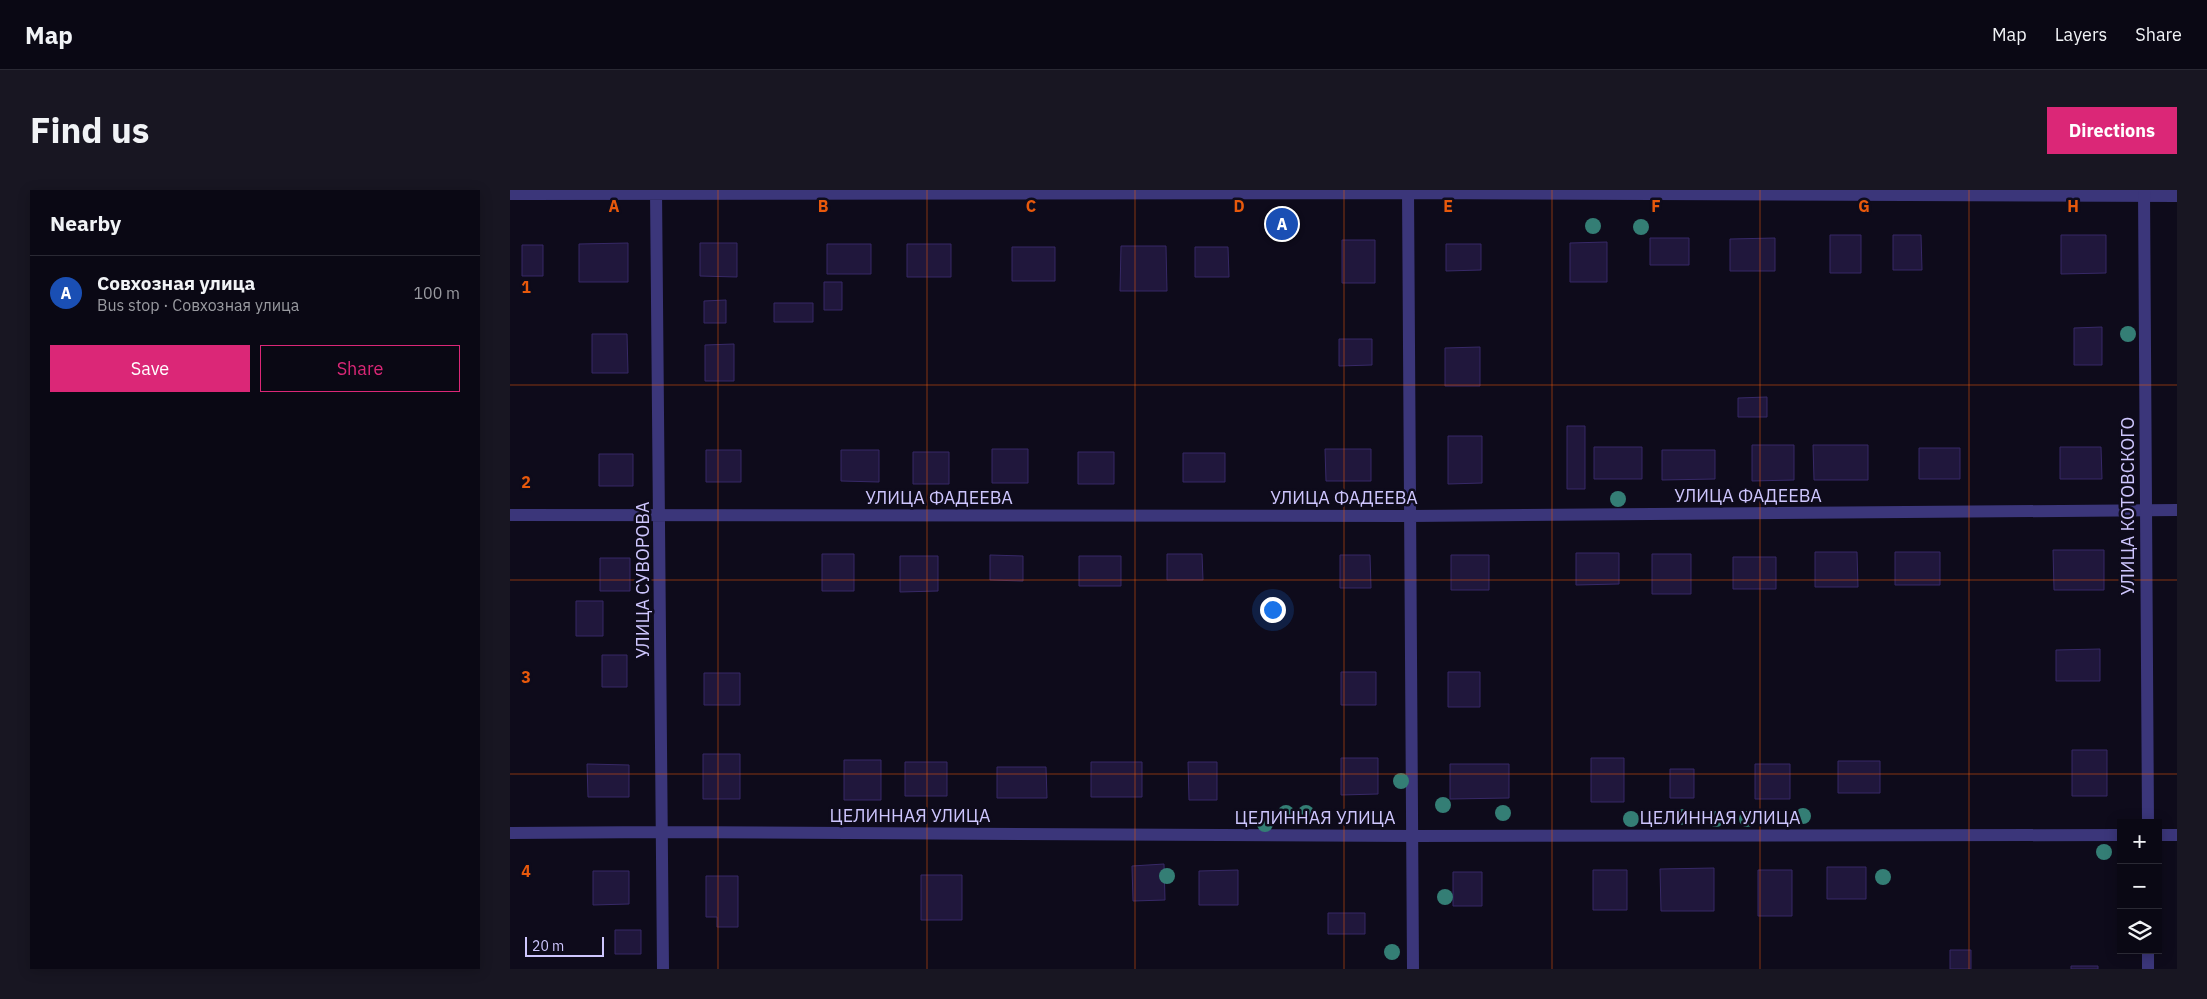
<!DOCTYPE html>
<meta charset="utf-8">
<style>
body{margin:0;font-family:"IBM Plex Sans",sans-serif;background:#181622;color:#f1f3f6}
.controls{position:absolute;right:15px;bottom:15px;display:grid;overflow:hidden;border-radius:0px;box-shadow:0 2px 12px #0003}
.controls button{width:45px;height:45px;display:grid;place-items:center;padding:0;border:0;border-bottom:1px solid #2a2934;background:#0a0814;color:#f1f3f6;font:25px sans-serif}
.scale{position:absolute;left:15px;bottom:12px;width:79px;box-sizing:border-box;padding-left:5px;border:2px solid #cec6fe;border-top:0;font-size:14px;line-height:18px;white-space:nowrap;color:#cec6fe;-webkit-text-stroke:4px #0e0b1b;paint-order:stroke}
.you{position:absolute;left:762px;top:419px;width:18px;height:18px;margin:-12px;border:4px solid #fff;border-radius:50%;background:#1a73e8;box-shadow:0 0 0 8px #1a73e833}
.badge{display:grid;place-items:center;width:32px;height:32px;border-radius:50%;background:#db2777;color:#fff;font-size:16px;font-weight:700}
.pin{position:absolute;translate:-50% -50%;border:2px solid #fff;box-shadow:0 1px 5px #0006}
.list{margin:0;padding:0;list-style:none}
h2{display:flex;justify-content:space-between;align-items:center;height:65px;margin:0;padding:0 20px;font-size:21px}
h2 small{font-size:16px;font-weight:400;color:#999aa0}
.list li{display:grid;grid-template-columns:32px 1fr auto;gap:15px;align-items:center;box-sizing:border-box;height:75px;padding:0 20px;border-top:1px solid #2a2934}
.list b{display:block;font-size:19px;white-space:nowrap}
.list p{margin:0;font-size:16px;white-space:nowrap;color:#999aa0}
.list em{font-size:16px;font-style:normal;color:#999aa0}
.actions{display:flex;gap:10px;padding:15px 20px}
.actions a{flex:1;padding:11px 0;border:1px solid #db2777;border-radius:0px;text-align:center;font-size:18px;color:#db2777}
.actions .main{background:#db2777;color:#fff}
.icon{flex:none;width:28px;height:28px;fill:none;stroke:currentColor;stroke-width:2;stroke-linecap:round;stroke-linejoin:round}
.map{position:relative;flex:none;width:1667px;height:779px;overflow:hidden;border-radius:0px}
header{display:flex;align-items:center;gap:30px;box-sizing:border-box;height:70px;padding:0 25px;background:#0a0814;border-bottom:1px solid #2a2934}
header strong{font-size:24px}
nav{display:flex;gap:28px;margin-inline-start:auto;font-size:18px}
.intro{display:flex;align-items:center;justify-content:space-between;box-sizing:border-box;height:120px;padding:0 30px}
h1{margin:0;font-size:35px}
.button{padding:12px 22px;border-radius:0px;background:#db2777;color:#fff;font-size:18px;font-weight:700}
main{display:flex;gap:30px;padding:0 30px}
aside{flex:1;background:#0a0814;border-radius:0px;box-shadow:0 2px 12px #0003}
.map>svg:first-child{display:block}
.building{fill:#20173c;stroke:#372967}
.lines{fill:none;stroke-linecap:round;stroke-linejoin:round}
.minor{stroke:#3b367a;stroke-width:12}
.tertiary{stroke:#3b367a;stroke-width:12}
.tree{fill:#347e75}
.grid{fill:none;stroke:#e8590c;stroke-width:1;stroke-opacity:0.55}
.labels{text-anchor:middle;stroke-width:5;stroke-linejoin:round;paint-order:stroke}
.street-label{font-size:18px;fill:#cec6fe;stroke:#0e0b1b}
.grid-label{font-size:16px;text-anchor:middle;font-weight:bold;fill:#e8590c;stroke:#0e0b1b;stroke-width:5;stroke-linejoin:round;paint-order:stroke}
</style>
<header>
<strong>Map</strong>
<nav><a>Map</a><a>Layers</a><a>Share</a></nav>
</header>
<div class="intro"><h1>Find us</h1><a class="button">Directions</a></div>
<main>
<aside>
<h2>Nearby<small></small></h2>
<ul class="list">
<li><span class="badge" style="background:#1a4fb4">A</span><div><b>Совхозная улица</b><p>Bus stop · Совхозная улица</p></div><em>100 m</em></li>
</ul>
<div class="actions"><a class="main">Save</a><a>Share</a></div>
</aside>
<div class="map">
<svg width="1667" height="779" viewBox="0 0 1667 779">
<rect width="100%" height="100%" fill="#0e0b1b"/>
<!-- building -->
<path class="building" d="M1320,45H1351V83H1320Z
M1383,45H1411L1412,80H1383Z
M1551,45H1596V83L1551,84Z
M1140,48H1179V75H1140Z
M1265,48V81H1220V49Z
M832,50H865V93H832Z
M1097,52V92H1060V53Z
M118,53V92H69V54Z
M190,53H227V87L190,86Z
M317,54H361V84H317Z
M397,54H441V87H397Z
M936,54H971V80L936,81Z
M12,55H33V86H12Z
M611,56H656L657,101H610Z
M502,57H545V91H502Z
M685,57H718L719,87H685Z
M314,92H332V120H314Z
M216,110V133H194V111Z
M264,113H303V132H264Z
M1592,137V175H1564V138Z
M82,144H117L118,183H82Z
M829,149H862V175L829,176Z
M224,154V191H195V155Z
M970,157V196H935V158Z
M1257,207V227H1228V208Z
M1057,236H1075V299H1057Z
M938,246H972V293L938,294Z
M1242,255H1284V290L1242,291Z
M1303,255H1358V290H1304Z
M1084,257H1132V289H1084Z
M1550,257H1591L1592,289H1550Z
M1409,258H1450V289H1409Z
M482,259H518V293H482Z
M815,259H861V291H816Z
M196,260H231V292H196Z
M331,260H369V292L331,291Z
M1152,260H1205V289L1152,290Z
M403,262H439V294H403Z
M568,262H604V294H568Z
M673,263H715V292H673Z
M89,264H123V296H89Z
M1543,360H1594V400H1544Z
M1305,362H1347L1348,397H1305Z
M1385,362H1430V395H1385Z
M1066,363H1109V394L1066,395Z
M312,364H344V401H312Z
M657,364H692L693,390H657Z
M1142,364H1181V404H1142Z
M480,365L513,366V391L480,390Z
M830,365H860L861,398H830Z
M941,365H979V400H941Z
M390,366H428V401L390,402Z
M569,366H611V396H569Z
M1223,367H1266V399H1223Z
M90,368H120V401H90Z
M66,411H93V446H66Z
M1590,459V491H1546V460Z
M92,465H117V497H92Z
M831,482H866V515H831Z
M938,482H970V517H938Z
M194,483H230V515H194Z
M1562,560H1597V606H1562Z
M193,564H230V609H193Z
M831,568H868V604L831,605Z
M1081,568H1114V612H1081Z
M334,570H371V610H334Z
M1328,571H1370V603H1328Z
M395,572H437V606H395Z
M581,572H632V607H581Z
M678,572H707V610H679Z
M77,574L119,575V607H78Z
M940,574H999V608L940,609Z
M1245,574H1280V609H1245Z
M487,577H536L537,608H487Z
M1160,579H1184V608H1160Z
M654,674L655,710L623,711L622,676Z
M1317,677H1356V709H1317Z
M1204,678V721H1151L1150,679Z
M728,680V715H689V681Z
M1083,680H1117V720H1083Z
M1248,680H1282V726H1248Z
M83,681H119V714L83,715Z
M943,682H972V716H943Z
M411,685H452V730H411Z
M196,686H228V737H207V727H196Z
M818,723H855V744H818Z
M105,740H131V764H105Z
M1440,760H1461V779H1440Z
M1561,776H1588V779H1561Z"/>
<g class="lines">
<!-- minor -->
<path class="minor" d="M146,0L153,779
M898,0L903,779
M0,4L898,3L1667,6
M0,325L900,326L1667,320
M0,643L152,642L903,646L1611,645
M1648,645H1667"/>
<!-- tertiary -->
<path class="tertiary" d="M1634,0L1638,633
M1638,760V779"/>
</g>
<!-- trees -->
<g class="tree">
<circle cx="1083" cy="36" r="8"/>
<circle cx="1131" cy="37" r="8"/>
<circle cx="1618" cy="144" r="8"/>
<circle cx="1108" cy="309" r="8"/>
<circle cx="891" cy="591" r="8"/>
<circle cx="933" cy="615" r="8"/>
<circle cx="776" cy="623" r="8"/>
<circle cx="796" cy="623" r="8"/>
<circle cx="993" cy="623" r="8"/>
<circle cx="1293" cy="626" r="8"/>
<circle cx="1173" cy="627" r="8"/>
<circle cx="1121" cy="629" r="8"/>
<circle cx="1206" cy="629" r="8"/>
<circle cx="1237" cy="629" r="8"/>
<circle cx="755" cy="634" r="8"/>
<circle cx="1594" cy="662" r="8"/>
<circle cx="657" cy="686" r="8"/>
<circle cx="1373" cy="687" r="8"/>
<circle cx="935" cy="707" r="8"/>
<circle cx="882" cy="762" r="8"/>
</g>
<!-- grid -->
<path class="grid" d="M208,0V779M417,0V779M625,0V779M834,0V779M1042,0V779M1250,0V779M1459,0V779M0,195H1667M0,390H1667M0,584H1667"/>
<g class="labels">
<!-- street labels -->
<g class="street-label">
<text x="1238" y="312">УЛИЦА ФАДЕЕВА</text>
<text x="429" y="314">УЛИЦА ФАДЕЕВА</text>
<text x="834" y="314">УЛИЦА ФАДЕЕВА</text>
<text transform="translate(1618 316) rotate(-90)" y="6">УЛИЦА КОТОВСКОГО</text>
<text transform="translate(133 390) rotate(-90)" y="6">УЛИЦА СУВОРОВА</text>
<text x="400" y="632">ЦЕЛИННАЯ УЛИЦА</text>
<text x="805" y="634">ЦЕЛИННАЯ УЛИЦА</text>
<text x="1210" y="634">ЦЕЛИННАЯ УЛИЦА</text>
</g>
</g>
<g class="grid-label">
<text x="104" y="22">A</text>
<text x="313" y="22">B</text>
<text x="521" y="22">C</text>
<text x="729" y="22">D</text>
<text x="938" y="22">E</text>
<text x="1146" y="22">F</text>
<text x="1354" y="22">G</text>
<text x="1563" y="22">H</text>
<text x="16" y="103">1</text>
<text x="16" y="298">2</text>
<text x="16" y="493">3</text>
<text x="16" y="687">4</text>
</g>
</svg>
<div class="controls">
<button>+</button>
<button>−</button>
<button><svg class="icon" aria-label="layers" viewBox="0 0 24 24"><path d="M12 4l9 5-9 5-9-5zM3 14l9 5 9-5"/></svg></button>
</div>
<div class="scale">20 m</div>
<div class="you"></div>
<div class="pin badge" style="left:772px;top:34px;background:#1a4fb4">A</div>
</div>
</main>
